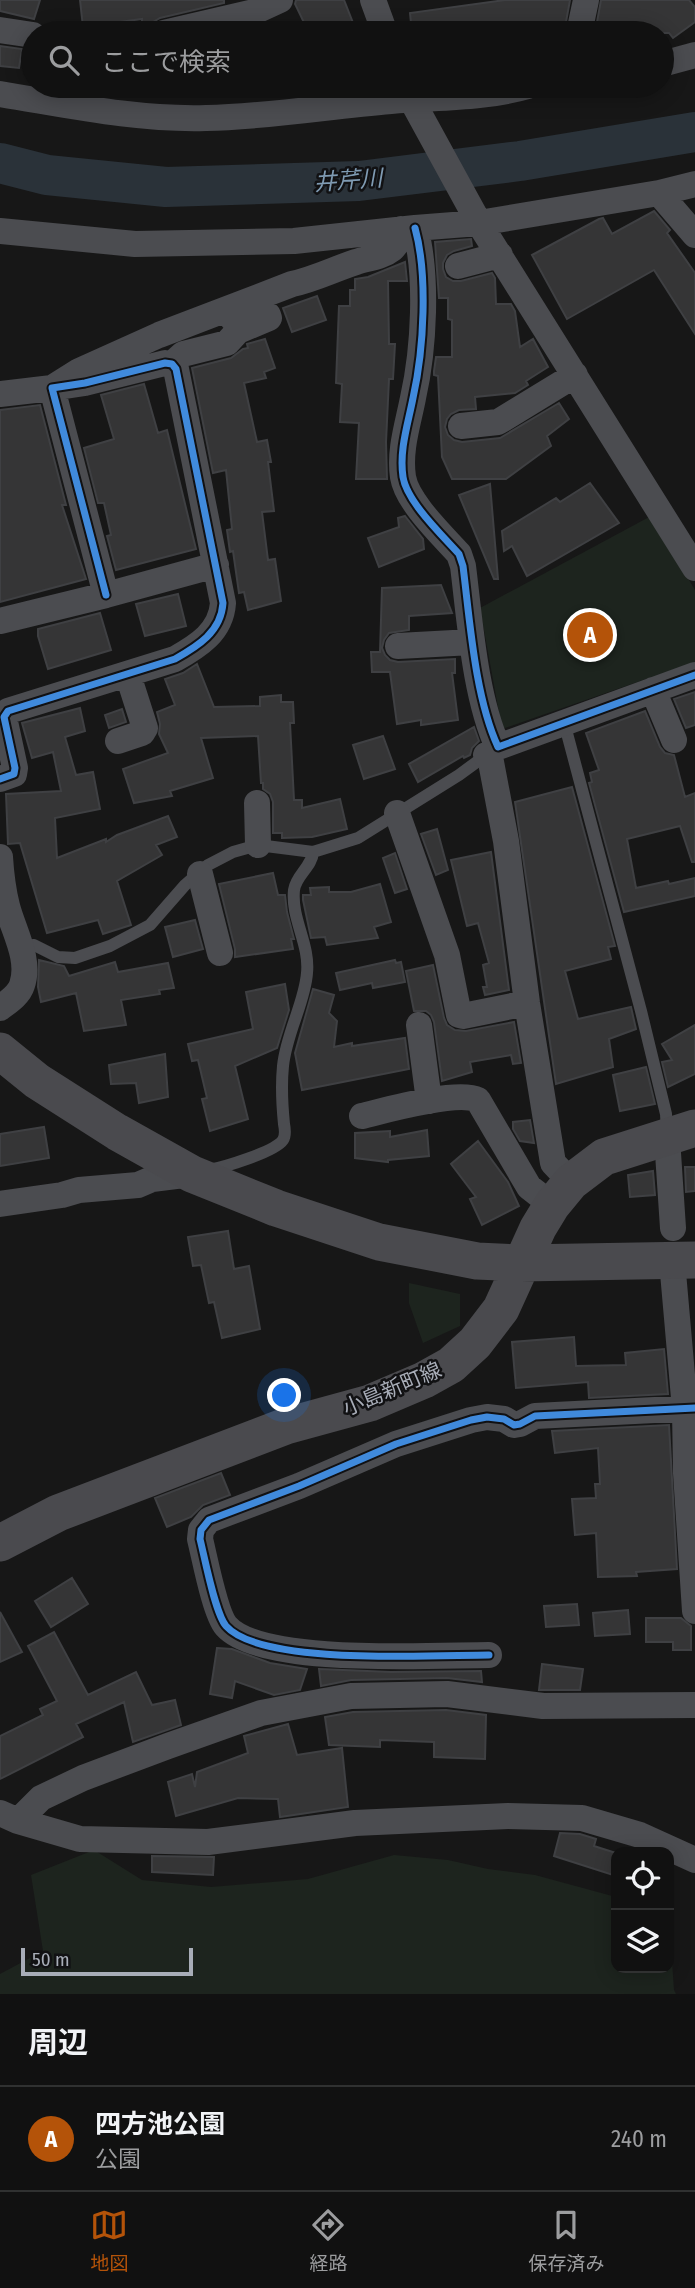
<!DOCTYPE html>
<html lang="ja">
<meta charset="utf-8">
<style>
body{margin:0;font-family:"Fira Sans Condensed","Noto Sans JP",sans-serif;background:#1a1a1a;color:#f1f3f6}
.controls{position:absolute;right:21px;bottom:21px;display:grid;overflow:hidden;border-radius:14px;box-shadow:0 4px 18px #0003}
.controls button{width:63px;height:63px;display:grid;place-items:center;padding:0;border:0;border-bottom:2px solid #303131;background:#111;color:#f1f3f6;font:35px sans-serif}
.scale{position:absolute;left:21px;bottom:18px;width:172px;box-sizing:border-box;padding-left:7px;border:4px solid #a8adb8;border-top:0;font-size:19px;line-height:24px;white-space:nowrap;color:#a8adb8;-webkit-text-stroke:5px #111113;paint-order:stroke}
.you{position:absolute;left:285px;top:1396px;width:24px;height:24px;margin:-18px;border:5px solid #fff;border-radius:50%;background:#1a73e8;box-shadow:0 0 0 10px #1a73e833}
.badge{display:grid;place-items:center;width:46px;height:46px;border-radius:50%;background:#b45309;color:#fff;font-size:23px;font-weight:700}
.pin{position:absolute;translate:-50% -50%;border:4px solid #fff;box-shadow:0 2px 7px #0006}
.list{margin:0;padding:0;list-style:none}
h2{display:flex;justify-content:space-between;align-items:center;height:91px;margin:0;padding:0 28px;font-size:30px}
h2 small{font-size:23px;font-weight:400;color:#9c9d9f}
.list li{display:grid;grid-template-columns:46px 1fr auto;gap:21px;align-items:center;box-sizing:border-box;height:105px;padding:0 28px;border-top:2px solid #303131}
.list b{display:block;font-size:26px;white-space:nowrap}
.list p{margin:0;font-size:23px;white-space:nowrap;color:#9c9d9f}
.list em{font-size:23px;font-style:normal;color:#9c9d9f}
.icon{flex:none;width:38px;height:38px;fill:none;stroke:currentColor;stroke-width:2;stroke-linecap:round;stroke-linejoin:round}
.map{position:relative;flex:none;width:695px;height:1994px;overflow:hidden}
.search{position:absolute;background:#111;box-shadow:0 4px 18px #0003;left:21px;right:21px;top:21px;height:77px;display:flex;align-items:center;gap:18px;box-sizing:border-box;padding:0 24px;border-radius:38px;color:#9c9d9f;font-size:26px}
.sheet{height:196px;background:#111}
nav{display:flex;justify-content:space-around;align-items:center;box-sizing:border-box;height:98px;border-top:2px solid #303131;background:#111;font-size:19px;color:#9c9d9f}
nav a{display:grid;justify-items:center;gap:4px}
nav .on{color:#b45309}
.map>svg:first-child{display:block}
.green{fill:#1d241e}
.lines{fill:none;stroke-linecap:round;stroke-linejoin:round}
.river{stroke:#2a3239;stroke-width:40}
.building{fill:#353536;stroke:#3f4043;stroke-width:2}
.lane{stroke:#4b4c50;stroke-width:12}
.street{stroke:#4b4c50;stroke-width:26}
.secondary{stroke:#4a4a4e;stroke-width:37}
.cycleway-casing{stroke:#111113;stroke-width:11}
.cycleway{stroke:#408adc;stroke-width:7}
.labels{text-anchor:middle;stroke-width:5;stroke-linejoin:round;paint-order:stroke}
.street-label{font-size:21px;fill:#a8adb8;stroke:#111113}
.water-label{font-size:23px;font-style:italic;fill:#7f9bb3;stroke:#111113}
</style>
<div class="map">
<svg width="695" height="1994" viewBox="0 0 695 1994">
<rect width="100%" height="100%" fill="#171717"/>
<!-- green -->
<path class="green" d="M651,516L695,590V662L502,729L480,608Z
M409,1283L460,1294V1326L423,1343L409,1303Z
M94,1850L142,1880L211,1887L308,1879L394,1855L448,1860L488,1869L535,1875L616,1897V1968H669L670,1933L674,1990L676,1994H0V1974L43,1951L31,1875Z"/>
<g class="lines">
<!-- river -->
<path class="river" d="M0,163L47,175L166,187L359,181L520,161L695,132"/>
</g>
<!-- building -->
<path class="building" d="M0,0H40L34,19L0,11Z
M80,0H224V3L160,18L153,22L142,24V19L83,27Z
M296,0H344L357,33H309L295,4Z
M505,0H570L564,33H412L410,13Z
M601,0H689L695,7V22L673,38L669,33H595Z
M0,46L22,49L19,68L0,66Z
M654,211L670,230L667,233L695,273V334L654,270L567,319L532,255L599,219L603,218L612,234Z
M471,239L472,246L454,251L447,255L443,263V269L446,277L453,281H461L492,273L495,278L496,304H511L515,311L520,347L533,339L548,367L526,381L528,385L515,393L475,397L476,409L459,410L451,414L447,419L445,427L448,435L454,440L462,442L500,438L559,403L569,419L547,436L551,446L506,479H452L442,457L438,376L434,375V371L436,357H452V320L448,319V298H439L435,242Z
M405,262L407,281H388L389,344H395L393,379H389L386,442L387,479H356L359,423L340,422L342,384L336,383L339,306H350V290H355V279L368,277Z
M317,296L326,320L292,332L283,308Z
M265,339L275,368L264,372L266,378L244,383L257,442L267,440L271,462H268L274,511L262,512L268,560L275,559L281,601L248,610L244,592L239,593L233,551L230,552L227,530L232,529L226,470L213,473L192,368L231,358L243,349L248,348L247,344Z
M144,384L158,433L167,430L196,549L116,570L107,536L111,535L104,503H98L84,448L114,439L101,395Z
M40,405L66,505H62L86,579L0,602V410Z
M590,483L619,523L527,576L512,546L504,551L502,531L556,498L560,502Z
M490,484L498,579H494L459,495Z
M405,516L423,539L424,549L379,567L368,538L399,527L398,518Z
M441,585L452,613L409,616V630L389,633L384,640L382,648L385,655L390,660L398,662L455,659V673H452L458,720L421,725V720L397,724L390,672H372L371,652H380L382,588Z
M178,594L186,626L145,636L136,604Z
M100,613L111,650L48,669L38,636V629Z
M197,664L214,707L260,706V697L281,695V702H293L294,723H290L294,800H302V808L340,799L347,829L312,837L282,838V833H273V802L270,794L263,789V783H261L258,736L201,738L213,778L170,791L172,796L134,803L123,769L168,753L159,734L160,724L157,712L175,705L165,679L183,673Z
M695,692V725L686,728L674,699Z
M80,708L85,731L65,737L76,775L93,772L100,809L55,818L57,858L106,839V842L117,835L168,816L177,837L156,845L162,855L117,881L131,925L103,934L98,920L47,933L20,843L8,844L6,794L61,791L53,752L32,758L22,723Z
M122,709L126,722L109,728L105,715Z
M645,711L660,747L665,753L674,755L685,797L695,793V862H692L680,826L627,839L636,888L668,881L669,884L695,878V896L624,912L589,783L592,782L590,773L599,770L586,733Z
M474,727L479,741L472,748L470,755L464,758L463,756L418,782L409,764Z
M383,736L395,769L364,779L353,745Z
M572,787L615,946L608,947L611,959L565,971L578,1019L631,1007L636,1029L609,1039L613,1067L556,1084L515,802Z
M437,829L448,870L436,875L421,834Z
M491,852L509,990L485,995L483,987H487L483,965L489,963L478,923L467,926L451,860Z
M395,853L407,889L395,893L383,858Z
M273,873L278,895H285L287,912L294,939H291L293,949L235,957V949L219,884Z
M380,884L391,922L374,927L378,938L327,945L325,937L311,938L303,900V895H311L310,888L329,887V892H351Z
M195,920L203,949L173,957L165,927Z
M39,960L64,966L69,976L115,962L118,972L168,963L174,988L159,990L160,994L121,1000L126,1025L84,1031L76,993L41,1002L38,987Z
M395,960L396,963L401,962L405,982L373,988L372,983L340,990L336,973Z
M433,965L444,1018L447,1025L455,1030L466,1031L514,1022L521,1063L513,1064L511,1055L470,1062L472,1072L442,1081L434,1022L431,1015L426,1011H414L406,971Z
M285,984L289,1010L277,1048L235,1066L248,1119L210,1131L202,1099L207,1098L198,1060L192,1061L188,1044L253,1029L246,992Z
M313,989L334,995L329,1013L337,1021L334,1047L352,1043V1046L405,1038L409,1069L302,1090L295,1053Z
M695,1025V1074L668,1087L662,1062L672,1060L662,1044Z
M165,1054L168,1097L139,1103L136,1083L111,1084L109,1065Z
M646,1067L655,1104L620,1111L613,1075Z
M530,1120L534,1143L520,1141L513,1129V1122Z
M44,1127L49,1158L0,1166V1134Z
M427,1130L429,1156L388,1160V1162L355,1158V1133L390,1131V1137Z
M478,1141L508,1182L519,1206L482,1225L470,1199L476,1197L451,1164Z
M685,1167H695V1191L686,1192Z
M653,1171L655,1195L630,1197L628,1175Z
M228,1231L234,1269L249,1266L260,1329L222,1338L214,1302L209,1303L201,1265L193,1266L188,1237Z
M574,1337L576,1366L626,1365L625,1353L664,1349L668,1394L589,1398L588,1382L516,1388L512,1342Z
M669,1425L677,1569L636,1572L637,1576L598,1577L596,1533L575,1535L572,1499L596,1498L595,1484H600L598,1448L555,1453L552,1431Z
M221,1473L230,1495L203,1505L191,1517L167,1527L155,1498Z
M72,1578L88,1604L51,1627L35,1601Z
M577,1604L579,1625L546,1627L544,1606Z
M628,1610L630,1634L595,1636L593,1613Z
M0,1612L22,1652L0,1662Z
M646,1618H681L691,1626V1650H673V1642H646Z
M54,1632L88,1695L136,1672L152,1705L175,1700L181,1725L133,1742L124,1702L76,1724L83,1737L0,1779V1736L43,1715L40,1709L57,1701L28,1646Z
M217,1648L232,1649L270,1663L307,1669L300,1690L274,1695L235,1681L232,1698L210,1694Z
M542,1664L583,1669L580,1690H539Z
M319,1669L391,1672L481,1671L482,1682L447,1678L351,1680L321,1686Z
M446,1710L486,1715L485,1759L434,1757V1742L380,1740V1747L329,1745L325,1717L353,1712Z
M288,1724L297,1755L342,1748L348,1807L280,1817L278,1799L238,1798L176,1816L168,1782L192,1774L195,1787L197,1772L248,1753L244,1736Z
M560,1833L580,1834L596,1839L594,1846L616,1853V1876L554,1856Z
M152,1856L214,1857L213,1875L152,1872Z"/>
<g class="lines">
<!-- lane -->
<path class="lane" d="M564,722L641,1011L666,1114L667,1132
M21,947L34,945L58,957L75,958L110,946L150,925L185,885L208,865L233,852L258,845L313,852L358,838L459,775L489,753
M209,1170C224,1167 275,1152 283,1140C286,1135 285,1129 284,1124C282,1104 281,1086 283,1066C286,1034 305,1002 307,973C310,944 291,919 294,890C296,875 312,867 313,852"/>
<!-- street -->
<path class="street" d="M373,0L385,33
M0,30L33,35
M164,33L254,12L280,0
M579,33L586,0
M662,64L695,55
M404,86L479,223L695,568
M0,94C68,105 136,120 206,118C268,117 329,106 391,101C438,97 482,99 528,86
M659,193L695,235
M415,228C428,275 424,349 413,398C408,424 399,450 403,477C407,502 442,535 459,554L463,566C470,622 475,697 498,747L695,675
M0,231L135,244L294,241L415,228L479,223L659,193L695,184
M458,266L500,255
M172,364L183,354L227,343L238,331L269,318L268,315L264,314L238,322L233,319
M0,394L52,388L79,371L159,335L292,284C315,279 334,269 356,262C368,258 382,257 392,249C398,244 399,236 401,229
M461,426L498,422L575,375
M0,621L106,595L216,565
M398,646L472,642
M653,690L674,740
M118,741L142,733L145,728L128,675
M486,755L491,762L506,841L527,1003L553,1163L571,1182
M0,779L14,774L15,768L4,717L8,711L175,659C198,646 221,632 223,603L176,369L172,364L165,363L85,383L52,388L106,595
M257,803L258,845
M397,813L447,955L459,1015L463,1016L527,1003
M0,857C1,873 3,890 7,906C13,930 31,959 22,985C19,995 8,1002 0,1008
M200,874L220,953
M419,1025L429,1101
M362,1116C387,1110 457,1090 478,1100L529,1187L552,1205
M667,1138L673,1228
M0,1204L62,1195L79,1190L138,1185L152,1179L192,1174
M672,1261L685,1409L686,1473L695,1611
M489,1655C435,1655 261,1666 226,1626C215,1613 205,1559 200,1539L201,1530L209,1520L299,1486L396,1444L471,1420L487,1417L504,1419L514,1425L520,1424L535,1416L695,1408
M0,1813L18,1821L80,1839L208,1842L355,1823L508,1816L582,1818L640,1835L695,1860
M18,1821L41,1798L83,1778L168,1746L261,1713L351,1696L447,1694L543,1706L695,1705"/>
<!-- secondary -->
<path class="secondary" d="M0,1051L37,1081L117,1132L192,1174L276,1208L379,1242L477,1261L521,1263L695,1260
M0,1543L58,1513L286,1426L370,1403L424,1380L451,1365L475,1343L501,1309L538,1228L552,1205L571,1182L604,1157L695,1128"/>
<!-- cycleway casing -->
<g class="cycleway-casing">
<path id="cycleway" d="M415,228C428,275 424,349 413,398C408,424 399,450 403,477C407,502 442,535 459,554L463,566C470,622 475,697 498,747L695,675
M0,779L14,774L15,768L4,717L8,711L175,659C198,646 221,632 223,603L176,369L172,364L165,363L85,383L52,388L106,595
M489,1655C435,1655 261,1666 226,1626C215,1613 205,1559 200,1539L201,1530L209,1520L299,1486L396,1444L471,1420L487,1417L504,1419L514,1425L520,1424L535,1416L695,1408"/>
</g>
<!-- cycleway -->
<use href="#cycleway" class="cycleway"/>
</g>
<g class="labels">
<!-- street labels -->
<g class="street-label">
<text transform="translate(392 1389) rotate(-23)" y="7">小島新町線</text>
</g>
<!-- water labels -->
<g class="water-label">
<text transform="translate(348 180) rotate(-4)" y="8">井芹川</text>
</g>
</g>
</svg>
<div class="controls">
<button><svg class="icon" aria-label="locate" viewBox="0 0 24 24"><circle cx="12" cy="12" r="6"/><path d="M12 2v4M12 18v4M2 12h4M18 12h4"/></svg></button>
<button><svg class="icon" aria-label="layers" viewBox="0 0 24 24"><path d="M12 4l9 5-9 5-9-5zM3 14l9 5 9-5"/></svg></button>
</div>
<div class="scale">50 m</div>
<div class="you"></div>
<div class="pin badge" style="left:590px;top:635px">A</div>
<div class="search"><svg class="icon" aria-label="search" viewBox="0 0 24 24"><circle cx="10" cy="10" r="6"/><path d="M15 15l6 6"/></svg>ここで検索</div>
</div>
<section class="sheet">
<h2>周辺<small></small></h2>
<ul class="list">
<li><span class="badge">A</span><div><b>四方池公園</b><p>公園</p></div><em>240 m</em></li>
</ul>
</section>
<nav>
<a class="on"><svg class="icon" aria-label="map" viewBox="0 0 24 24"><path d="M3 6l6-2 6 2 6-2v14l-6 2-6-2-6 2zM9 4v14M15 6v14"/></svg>地図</a>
<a><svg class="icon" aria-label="directions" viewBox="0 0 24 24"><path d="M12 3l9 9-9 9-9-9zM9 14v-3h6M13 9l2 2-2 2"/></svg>経路</a>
<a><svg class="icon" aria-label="saved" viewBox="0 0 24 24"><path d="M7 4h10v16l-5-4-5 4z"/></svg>保存済み</a>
</nav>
